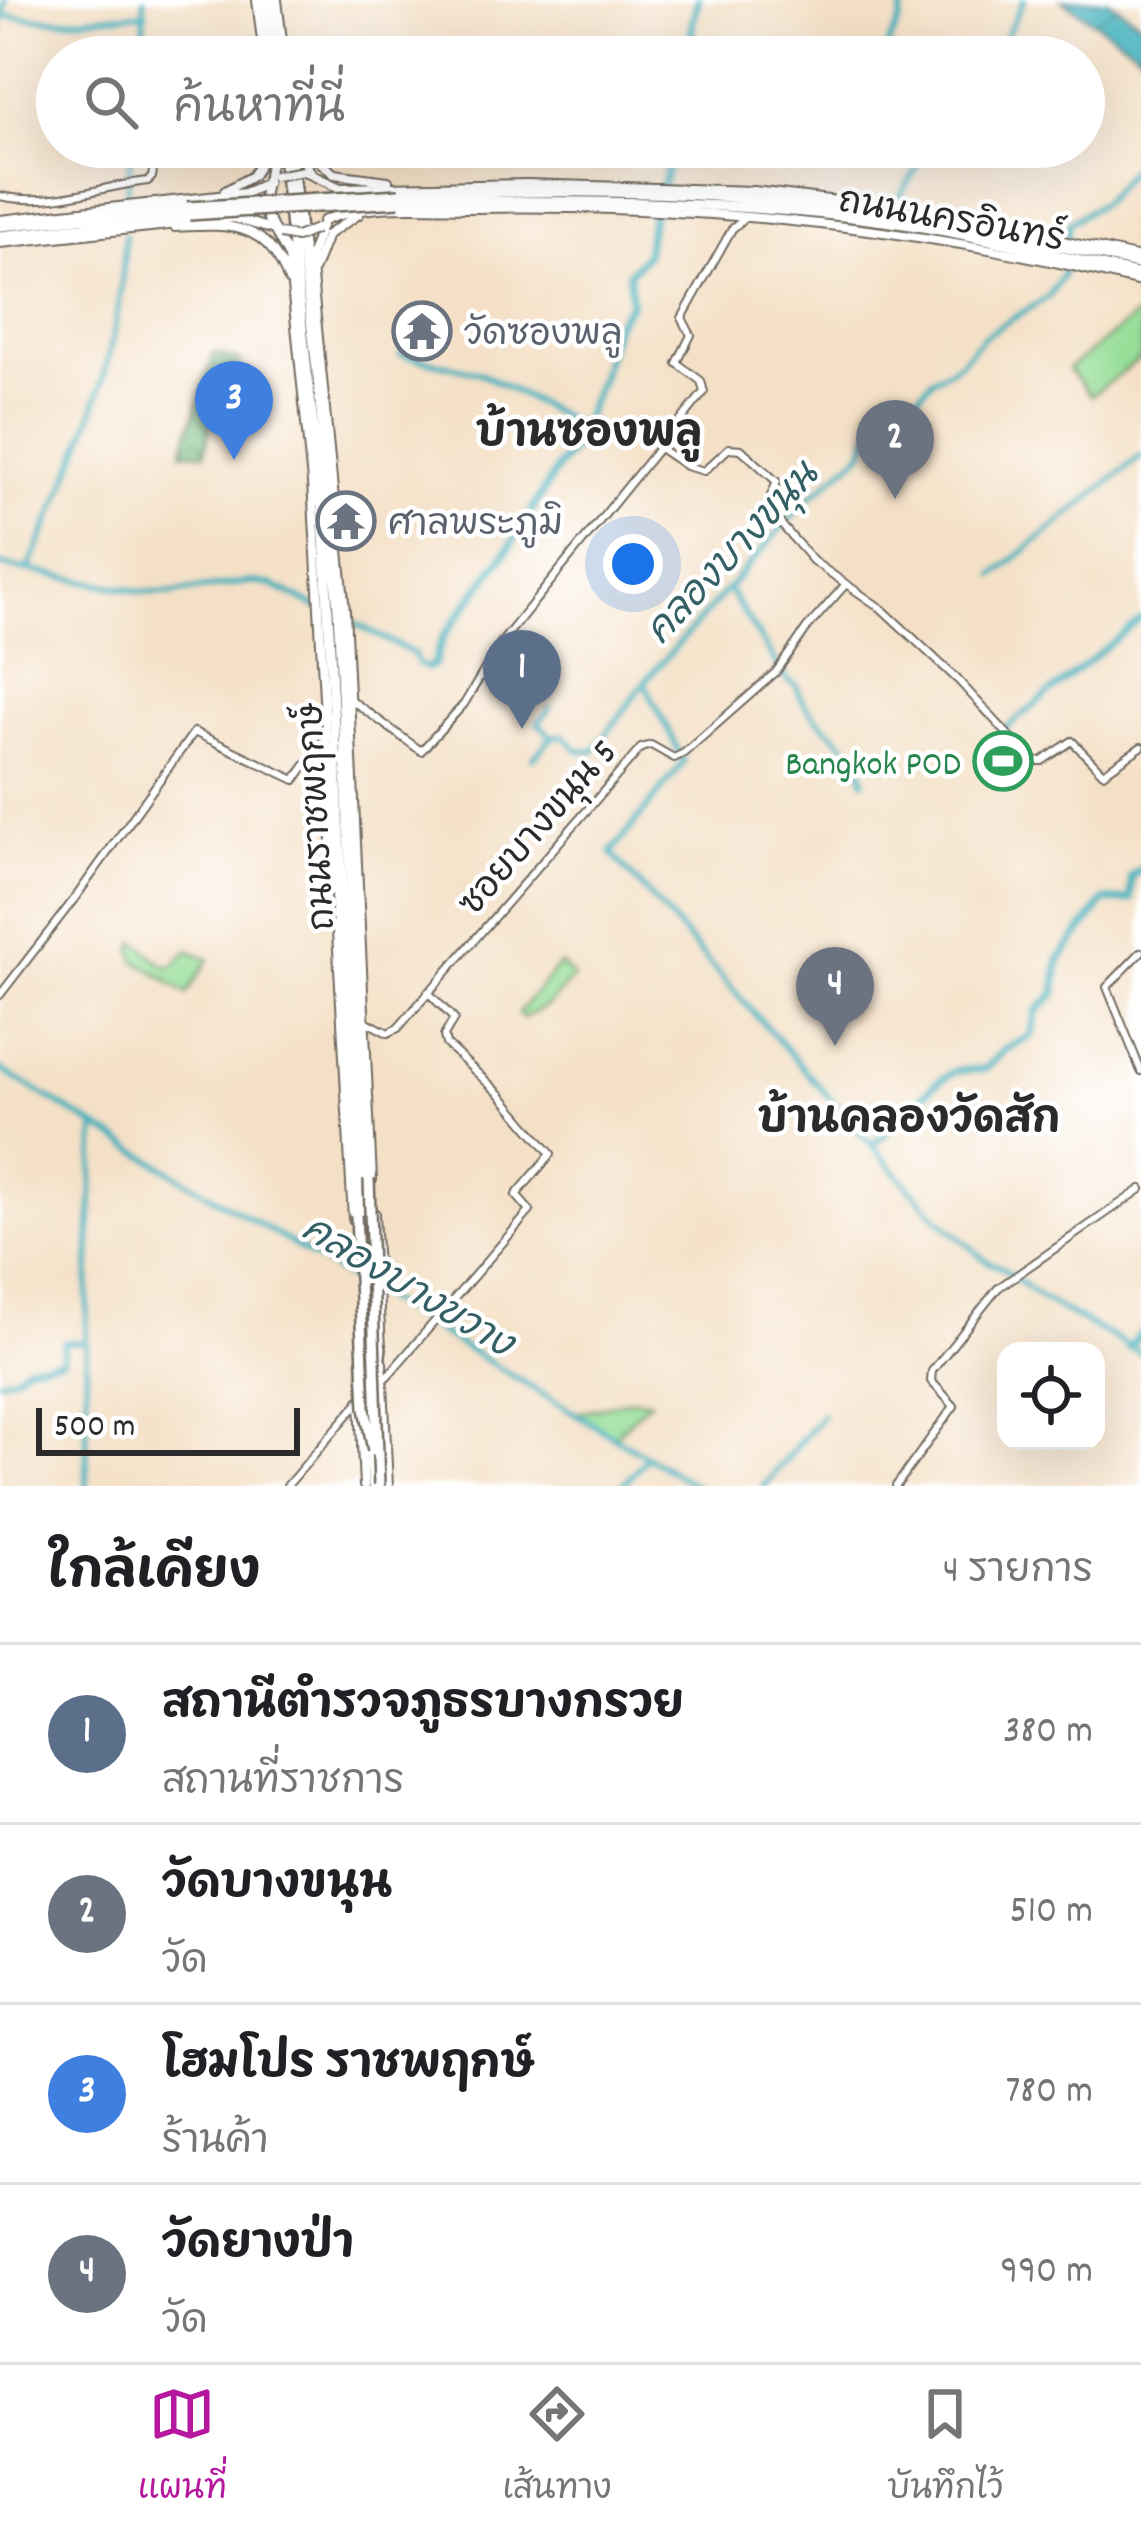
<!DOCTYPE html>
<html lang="th">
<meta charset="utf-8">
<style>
body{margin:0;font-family:Dekko,"Playpen Sans Thai",sans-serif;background:#f2f2f2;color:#202124}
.controls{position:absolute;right:36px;bottom:36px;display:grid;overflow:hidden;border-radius:24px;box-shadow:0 12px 48px #0002}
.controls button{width:108px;height:108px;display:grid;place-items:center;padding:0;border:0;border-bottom:3px solid #e0e0e0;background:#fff;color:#202124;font:60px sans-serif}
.scale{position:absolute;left:36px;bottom:30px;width:264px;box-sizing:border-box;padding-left:12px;border:6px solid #2b2b2b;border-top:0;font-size:33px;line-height:42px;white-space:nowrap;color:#2b2b2b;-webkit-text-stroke:9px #fff;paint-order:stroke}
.you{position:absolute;left:633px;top:564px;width:42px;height:42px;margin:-30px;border:9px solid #fff;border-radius:50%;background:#1a73e8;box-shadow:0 0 0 18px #1a73e833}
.badge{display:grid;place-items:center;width:78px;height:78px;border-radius:50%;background:#b5179e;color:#fff;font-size:39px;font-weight:700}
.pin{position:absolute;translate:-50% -99px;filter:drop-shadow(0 3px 6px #0008)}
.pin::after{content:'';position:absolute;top:63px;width:42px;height:36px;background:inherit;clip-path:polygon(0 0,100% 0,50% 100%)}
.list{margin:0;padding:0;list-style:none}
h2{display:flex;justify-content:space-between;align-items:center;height:156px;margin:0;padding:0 48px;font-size:51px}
h2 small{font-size:39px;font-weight:400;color:#757577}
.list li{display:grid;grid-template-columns:78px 1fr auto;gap:36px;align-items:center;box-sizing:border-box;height:180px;padding:0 48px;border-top:3px solid #e0e0e0}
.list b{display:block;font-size:45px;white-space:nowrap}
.list p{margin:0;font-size:39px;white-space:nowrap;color:#757577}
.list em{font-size:39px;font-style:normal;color:#757577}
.icon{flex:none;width:66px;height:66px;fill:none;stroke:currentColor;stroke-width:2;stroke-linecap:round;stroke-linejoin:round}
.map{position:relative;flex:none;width:1141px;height:1486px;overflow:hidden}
.search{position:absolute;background:#fff;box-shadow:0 12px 48px #0002;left:36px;right:36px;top:36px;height:132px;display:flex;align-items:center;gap:30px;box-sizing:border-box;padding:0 42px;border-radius:66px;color:#757577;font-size:45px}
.sheet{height:876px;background:#fff}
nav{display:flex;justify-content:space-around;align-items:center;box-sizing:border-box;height:168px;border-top:3px solid #e0e0e0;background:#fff;font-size:33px;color:#757577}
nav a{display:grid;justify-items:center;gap:6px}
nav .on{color:#b5179e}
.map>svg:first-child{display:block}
.green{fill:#97de98;stroke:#618462;stroke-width:3}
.forest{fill:url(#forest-crowns);stroke:#527456;stroke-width:3}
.park{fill:url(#park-tufts);stroke:#618462;stroke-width:3}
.water{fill:url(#water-waves);stroke:#366e74;stroke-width:3}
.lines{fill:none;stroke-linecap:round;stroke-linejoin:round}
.canal{stroke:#41b0bc;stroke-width:6}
.river{stroke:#41b0bc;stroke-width:8}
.tertiary-casing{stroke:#716a61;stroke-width:10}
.secondary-casing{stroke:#716a61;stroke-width:12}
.primary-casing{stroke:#716a61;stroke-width:14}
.tertiary{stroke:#fff;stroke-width:6}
.secondary{stroke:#fff;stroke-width:8}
.primary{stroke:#fff;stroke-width:9}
.secondary-bridge-casing{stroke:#716a61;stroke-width:12;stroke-linecap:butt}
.primary-bridge-casing{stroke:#716a61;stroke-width:14;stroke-linecap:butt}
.secondary-bridge{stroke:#fff;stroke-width:8}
.primary-bridge{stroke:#fff;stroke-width:9}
.labels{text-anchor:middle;stroke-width:9;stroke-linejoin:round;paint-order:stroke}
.street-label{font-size:36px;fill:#2b2b2b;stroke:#fff}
.worship-label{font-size:36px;fill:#5b616d;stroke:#fff;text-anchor:start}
.leisure-label{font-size:36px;fill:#27864d;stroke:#fff;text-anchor:end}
.water-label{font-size:39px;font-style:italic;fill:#346065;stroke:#fff}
.quarter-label{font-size:42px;font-weight:bold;fill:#2b2b2b;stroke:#fff}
</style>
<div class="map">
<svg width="1141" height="1486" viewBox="0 0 1141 1486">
<defs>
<pattern id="forest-crowns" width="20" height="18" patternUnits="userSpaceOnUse" patternTransform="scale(3)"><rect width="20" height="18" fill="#79bd80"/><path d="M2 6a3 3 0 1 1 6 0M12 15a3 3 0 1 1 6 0" fill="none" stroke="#639a69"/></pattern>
<pattern id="park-tufts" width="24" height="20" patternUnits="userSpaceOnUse" patternTransform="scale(3)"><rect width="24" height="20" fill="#97de98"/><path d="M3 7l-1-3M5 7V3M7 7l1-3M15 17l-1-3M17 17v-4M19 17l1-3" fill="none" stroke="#82bf83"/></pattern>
<pattern id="water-waves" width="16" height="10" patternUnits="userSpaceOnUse" patternTransform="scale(3)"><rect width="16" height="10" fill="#41b0bc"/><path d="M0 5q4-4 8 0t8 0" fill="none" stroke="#378f99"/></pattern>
</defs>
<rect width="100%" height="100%" fill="#fff"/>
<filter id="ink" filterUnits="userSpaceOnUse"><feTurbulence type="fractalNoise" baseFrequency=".00833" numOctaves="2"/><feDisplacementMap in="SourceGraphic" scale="24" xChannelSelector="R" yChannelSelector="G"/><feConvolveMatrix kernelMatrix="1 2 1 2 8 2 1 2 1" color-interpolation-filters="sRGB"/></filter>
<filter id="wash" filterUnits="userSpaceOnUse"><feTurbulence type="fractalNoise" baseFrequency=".004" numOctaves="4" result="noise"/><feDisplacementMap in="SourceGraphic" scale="48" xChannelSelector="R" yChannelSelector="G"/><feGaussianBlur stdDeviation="2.7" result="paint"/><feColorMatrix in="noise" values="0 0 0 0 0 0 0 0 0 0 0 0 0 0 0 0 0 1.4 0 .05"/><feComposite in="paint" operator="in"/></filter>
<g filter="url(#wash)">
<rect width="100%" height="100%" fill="#f4e0c6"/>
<!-- green -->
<path class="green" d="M1141,312V358L1091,396L1068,369Z"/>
<!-- forest -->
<path class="forest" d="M214,353L240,360V392L210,427L205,453L182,452Z"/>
<!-- park -->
<path class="park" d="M136,941L162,964L173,966L188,950L209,959L187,994L135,960L132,950Z
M560,964L574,977L547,1006L523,1018L518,1013Z
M633,1399L650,1400L615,1436L576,1413Z"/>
<!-- water -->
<path class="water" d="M1062,0H1108L1141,22V54Z"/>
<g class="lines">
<!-- canal -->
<path class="canal" d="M144,0V57
M5,16L62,20L146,13
M0,34L5,0
M882,57L900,21L905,0
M995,57L1024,0
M897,200L927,152L939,147
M126,201L132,147
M1066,240L1069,223L1103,202L1141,158
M400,354L480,373L582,427
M0,565L143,592L171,593L250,582L272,585L317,607
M29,568C80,455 121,361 125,235
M995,575L1141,456
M728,589L787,680L797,686C805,725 859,738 864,781
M346,619L414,654L418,664L427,668
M645,684L684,762L611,853L938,1219L988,1262L1001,1267L1042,1299L1141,1353
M550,708L538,723L552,737
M1005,729L1141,619
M533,758L553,736H564L578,750L593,752L647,679L805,502L863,452L874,426L903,413L933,379L959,363L984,336L1048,297L1063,275L1064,265
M0,1069L696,1486
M0,1380L16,1375L27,1365L62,1360L64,1342H86
M87,1486L86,1338L95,1129
M622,1486L648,1456
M764,1486L822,1415"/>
<!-- river -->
<path class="river" d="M691,57L692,24L698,0
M661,189L674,147
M427,668L434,664L443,637L509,548L558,467L572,450L600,380L615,324L631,303L629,273L646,254L653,209
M873,1145L935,1084L955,1071L985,1069L1006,1049L1031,1036L1037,1011L1055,994L1059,960L1104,901L1131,900V877L1141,869
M1128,1348L1141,1334"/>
</g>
</g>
<g filter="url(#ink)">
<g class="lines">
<!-- tertiary casing -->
<g class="tertiary-casing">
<path id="tertiary" d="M0,196C51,207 97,187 148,181L152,177L157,147
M658,447L686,466L704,471L729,448L741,449L777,482L766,507L813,561L882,609L958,680L1032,761H1042L1072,741L1103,773L1141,747
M350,699L421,751L464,704L500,644L704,392L701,381L677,363L691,335L682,318L732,229L746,217
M1141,952L1107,987L1141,1071
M0,995L75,898L194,732L295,780L326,737
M365,1021L388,1033L398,1028L641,748L651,745L674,758L684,753L776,672L807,628L846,584
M384,1380L530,1211L516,1195L551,1154L501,1095L446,1044L444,1036L454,1019L428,992
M287,1486L359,1402
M896,1486L954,1406L931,1381L932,1371L998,1288L1141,1189"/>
</g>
<!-- secondary casing -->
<g class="secondary-casing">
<path id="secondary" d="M257,0L264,57
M277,0L284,57
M274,147L261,206L289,257L312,482L353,1219
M295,147L310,171
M303,147L334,174L388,181
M303,171L340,188L526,184L754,191L929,212L1141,258
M225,191L252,176L270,147
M0,220L245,193L265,184
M323,221L310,257L345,611L372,1180
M323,221C368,201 428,208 477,208C703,204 922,227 1141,282
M175,227C232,224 266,221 289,281
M0,243L234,218L271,229
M314,269L327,235L359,214
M374,1213L381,1348
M382,1363L388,1486
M360,1401L364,1486"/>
</g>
<!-- primary casing -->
<g class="primary-casing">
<path id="primary" d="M263,0L270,57
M271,0L279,57
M282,147L323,516L360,1224
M290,147L318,378L338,609L366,1188
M399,194C508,192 618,189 727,197C867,207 1005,232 1141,265
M399,202C563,201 728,199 891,222C975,234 1058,256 1141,275
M0,226L187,207
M0,236L189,215
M378,1372L381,1348
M368,1379L370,1416
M370,1445L373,1486"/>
</g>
<!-- tertiary -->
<use href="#tertiary" class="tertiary"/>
<!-- secondary -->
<use href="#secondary" class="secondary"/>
<!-- primary -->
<use href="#primary" class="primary"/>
<!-- secondary-bridge casing -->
<g class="secondary-bridge-casing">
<path id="secondary-bridge" d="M275,176L303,171
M280,234L297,237L316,229"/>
</g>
<!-- primary-bridge casing -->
<g class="primary-bridge-casing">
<path id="primary-bridge" d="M187,207L399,194
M189,215L399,202
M369,1179L379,1486
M356,1215L365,1408L373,1451"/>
</g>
<!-- secondary-bridge -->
<use href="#secondary-bridge" class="secondary-bridge"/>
<!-- primary-bridge -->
<use href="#primary-bridge" class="primary-bridge"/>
</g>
</g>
<!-- icons -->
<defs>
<g id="temple-ring" transform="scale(3)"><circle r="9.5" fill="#fff" stroke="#6b7280" stroke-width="1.5"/><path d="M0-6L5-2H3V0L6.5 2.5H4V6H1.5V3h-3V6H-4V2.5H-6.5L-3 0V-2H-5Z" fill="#6b7280"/></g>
<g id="stadium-ring" transform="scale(3)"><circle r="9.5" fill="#fff" stroke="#2e9e5b" stroke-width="1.5"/><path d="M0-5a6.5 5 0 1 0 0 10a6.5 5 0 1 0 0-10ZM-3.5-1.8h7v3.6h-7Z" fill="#2e9e5b"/></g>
</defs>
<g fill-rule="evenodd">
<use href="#temple-ring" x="422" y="331"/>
<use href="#temple-ring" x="346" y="521"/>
<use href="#stadium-ring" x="1003" y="761"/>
</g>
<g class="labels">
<!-- street labels -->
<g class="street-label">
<text transform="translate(952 217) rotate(10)" y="13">ถนนนครอินทร์</text>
<text transform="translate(314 817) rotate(-93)" y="13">ถนนราชพฤกษ์</text>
<text transform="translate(536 826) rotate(-49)" y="13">ซอยบางขนุน 5</text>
</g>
<!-- worship labels -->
<g class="worship-label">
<text x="464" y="344">วัดซองพลู</text>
<text x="388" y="534">ศาลพระภูมิ</text>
</g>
<!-- leisure labels -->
<g class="leisure-label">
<text x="961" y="774">Bangkok POD</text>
</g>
<!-- water labels -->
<g class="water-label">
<text transform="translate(730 551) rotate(-47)" y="14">คลองบางขนุน</text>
<text transform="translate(409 1284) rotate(31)" y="14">คลองบางขวาง</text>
</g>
<!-- quarter labels -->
<g class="quarter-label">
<text x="589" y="445">บ้านซองพลู</text>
<text x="909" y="1131">บ้านคลองวัดสัก</text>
</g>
</g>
</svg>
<div class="controls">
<button><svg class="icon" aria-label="locate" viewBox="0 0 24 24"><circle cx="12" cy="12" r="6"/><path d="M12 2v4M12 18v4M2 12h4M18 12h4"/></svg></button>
</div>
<div class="scale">500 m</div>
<div class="you"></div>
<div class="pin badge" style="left:522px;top:729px;background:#5c6f8a">1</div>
<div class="pin badge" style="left:895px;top:499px;background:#6b7280">2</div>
<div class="pin badge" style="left:234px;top:460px;background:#3f7fe0">3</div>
<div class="pin badge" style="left:835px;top:1046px;background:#6b7280">4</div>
<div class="search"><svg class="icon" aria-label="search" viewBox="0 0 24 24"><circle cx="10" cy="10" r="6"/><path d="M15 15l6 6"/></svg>ค้นหาที่นี่</div>
</div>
<section class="sheet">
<h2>ใกล้เคียง<small>4 รายการ</small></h2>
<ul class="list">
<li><span class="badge" style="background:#5c6f8a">1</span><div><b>สถานีตำรวจภูธรบางกรวย</b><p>สถานที่ราชการ</p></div><em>380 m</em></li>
<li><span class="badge" style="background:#6b7280">2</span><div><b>วัดบางขนุน</b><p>วัด</p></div><em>510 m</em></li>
<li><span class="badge" style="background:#3f7fe0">3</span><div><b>โฮมโปร ราชพฤกษ์</b><p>ร้านค้า</p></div><em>780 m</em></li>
<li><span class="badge" style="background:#6b7280">4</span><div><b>วัดยางป่า</b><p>วัด</p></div><em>990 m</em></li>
</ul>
</section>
<nav>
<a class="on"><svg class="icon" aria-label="map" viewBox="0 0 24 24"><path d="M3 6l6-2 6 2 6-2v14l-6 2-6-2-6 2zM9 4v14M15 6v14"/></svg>แผนที่</a>
<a><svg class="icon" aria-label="directions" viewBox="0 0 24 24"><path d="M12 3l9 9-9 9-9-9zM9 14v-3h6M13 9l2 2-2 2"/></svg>เส้นทาง</a>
<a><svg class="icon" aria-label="saved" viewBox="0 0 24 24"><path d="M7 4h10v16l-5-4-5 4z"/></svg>บันทึกไว้</a>
</nav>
